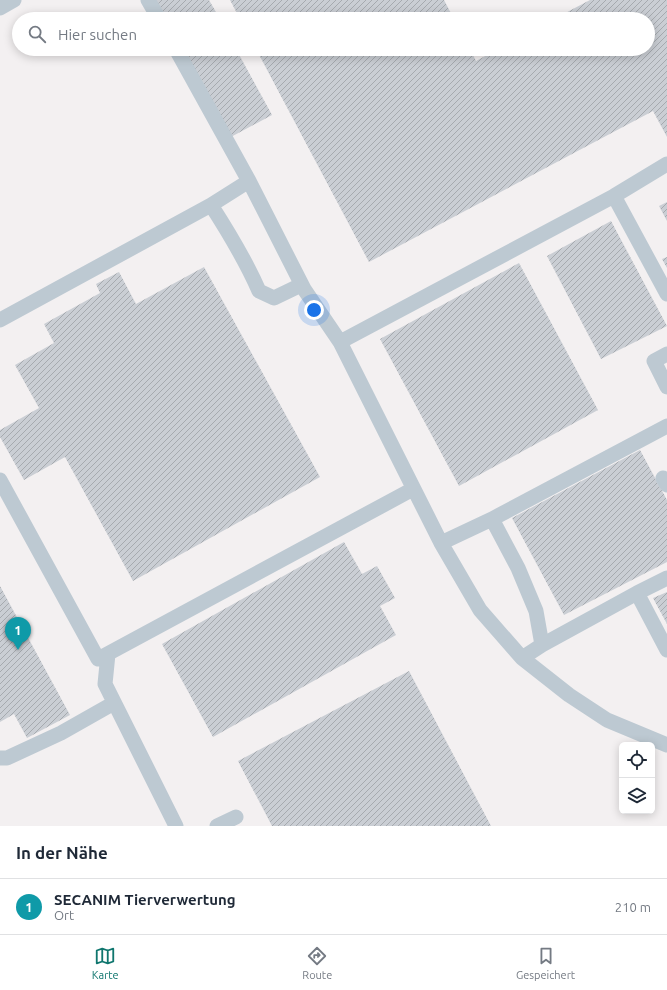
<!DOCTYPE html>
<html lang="de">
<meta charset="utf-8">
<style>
body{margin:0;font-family:Ubuntu,sans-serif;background:#f2f2f3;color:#1f2937}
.controls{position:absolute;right:12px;bottom:12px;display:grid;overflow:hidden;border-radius:6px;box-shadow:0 2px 10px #0003}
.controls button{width:36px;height:36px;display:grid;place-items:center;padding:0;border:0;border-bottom:1px solid #e0e1e3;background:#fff;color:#1f2937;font:20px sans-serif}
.you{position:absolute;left:314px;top:310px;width:14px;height:14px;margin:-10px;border:3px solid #fff;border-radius:50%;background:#1a73e8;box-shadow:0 0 0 6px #1a73e833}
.badge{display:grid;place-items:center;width:26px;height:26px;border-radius:50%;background:#0f766e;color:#fff;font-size:13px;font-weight:700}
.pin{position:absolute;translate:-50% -33px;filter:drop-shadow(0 1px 2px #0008)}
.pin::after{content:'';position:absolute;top:21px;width:14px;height:12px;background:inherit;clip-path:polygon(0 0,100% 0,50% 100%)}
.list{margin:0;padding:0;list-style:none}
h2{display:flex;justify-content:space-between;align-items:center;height:52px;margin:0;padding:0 16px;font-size:17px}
h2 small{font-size:13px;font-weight:400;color:#747a83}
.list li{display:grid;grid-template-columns:26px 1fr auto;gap:12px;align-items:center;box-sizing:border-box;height:56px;padding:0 16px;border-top:1px solid #e0e1e3}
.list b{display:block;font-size:15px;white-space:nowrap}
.list p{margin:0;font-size:13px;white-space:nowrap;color:#747a83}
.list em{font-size:13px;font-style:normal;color:#747a83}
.icon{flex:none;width:22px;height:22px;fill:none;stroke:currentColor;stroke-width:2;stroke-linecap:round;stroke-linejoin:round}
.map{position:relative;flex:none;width:667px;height:826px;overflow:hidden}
.search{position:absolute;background:#fff;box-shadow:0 2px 10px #0003;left:12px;right:12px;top:12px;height:44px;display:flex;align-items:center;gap:10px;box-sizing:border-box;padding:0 14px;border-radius:22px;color:#747a83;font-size:15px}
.sheet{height:108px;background:#fff}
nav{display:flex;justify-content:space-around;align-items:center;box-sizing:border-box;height:56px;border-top:1px solid #e0e1e3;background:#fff;font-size:11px;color:#747a83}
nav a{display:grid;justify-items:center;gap:2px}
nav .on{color:#0f766e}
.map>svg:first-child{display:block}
.building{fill:url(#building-hatch)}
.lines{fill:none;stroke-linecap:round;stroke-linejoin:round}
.minor{stroke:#bdc9d2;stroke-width:15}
</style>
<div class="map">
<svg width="667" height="826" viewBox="0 0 667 826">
<defs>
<pattern id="building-hatch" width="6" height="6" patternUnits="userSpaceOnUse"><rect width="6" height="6" fill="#caced4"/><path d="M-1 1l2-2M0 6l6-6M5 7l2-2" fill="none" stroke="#a6aaaf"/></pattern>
</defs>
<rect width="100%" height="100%" fill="#f3f0f1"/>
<!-- building -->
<path class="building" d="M154,0H209L220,19H164Z
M230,0H444L454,19H240Z
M590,0H667V137L653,111L369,262L256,49H470L476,61L498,49H648V19H554Z
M181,49H236L272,115L229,138Z
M667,202V221L659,206Z
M611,221L667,326L601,359L547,256Z
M667,257V268L662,259Z
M519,263L598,410L459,486L380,339Z
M204,267L320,477L133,581L65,457L24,480L0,437V430L39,408L15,365L54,343L44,324L100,293L96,284L119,272L136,304Z
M640,450L667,500V562L564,615L512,518Z
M344,542L362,574L377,566L395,598L380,606L396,635L213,737L162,644Z
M0,586L70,715L27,738L14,714L0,722Z
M667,592V624L653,598Z
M409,671L491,826H272L238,761Z"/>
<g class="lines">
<!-- minor -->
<path class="minor" d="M148,0L159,19
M0,8L14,0
M176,49L249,181
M667,164L614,196L340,342L441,543L480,610L522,658L569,695L607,720L667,745
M614,196L667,294
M304,289L249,181L211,205C229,233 246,261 259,291L274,298L301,285L304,289L340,342
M0,320L211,205
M667,354L654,361L667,387
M663,478L667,485
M0,480L98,659L413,489
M441,543L492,519
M667,578L637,593L667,650
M542,645L536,611L518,568L492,519L667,426
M108,654L105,684L176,826
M522,658L542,645L637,593
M0,758H7L61,733L114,703
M217,826L236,817"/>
</g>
</svg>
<div class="controls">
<button><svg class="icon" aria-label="locate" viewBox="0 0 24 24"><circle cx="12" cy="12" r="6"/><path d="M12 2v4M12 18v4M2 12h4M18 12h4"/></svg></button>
<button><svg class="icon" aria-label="layers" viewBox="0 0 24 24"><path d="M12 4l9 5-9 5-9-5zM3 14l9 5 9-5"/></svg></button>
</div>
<div class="you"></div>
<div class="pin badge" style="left:18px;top:650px;background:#0f9aa8">1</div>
<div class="search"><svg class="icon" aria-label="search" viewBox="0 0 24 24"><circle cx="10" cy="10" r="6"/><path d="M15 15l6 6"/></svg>Hier suchen</div>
</div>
<section class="sheet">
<h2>In der Nähe<small></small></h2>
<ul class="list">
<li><span class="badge" style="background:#0f9aa8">1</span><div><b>SECANIM Tierverwertung</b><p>Ort</p></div><em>210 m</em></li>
</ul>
</section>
<nav>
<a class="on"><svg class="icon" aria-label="map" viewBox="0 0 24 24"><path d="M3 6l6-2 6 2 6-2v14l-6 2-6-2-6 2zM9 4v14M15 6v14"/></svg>Karte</a>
<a><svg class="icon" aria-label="directions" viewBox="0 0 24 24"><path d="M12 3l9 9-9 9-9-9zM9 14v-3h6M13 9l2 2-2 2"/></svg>Route</a>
<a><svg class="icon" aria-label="saved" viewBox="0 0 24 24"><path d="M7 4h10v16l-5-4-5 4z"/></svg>Gespeichert</a>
</nav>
